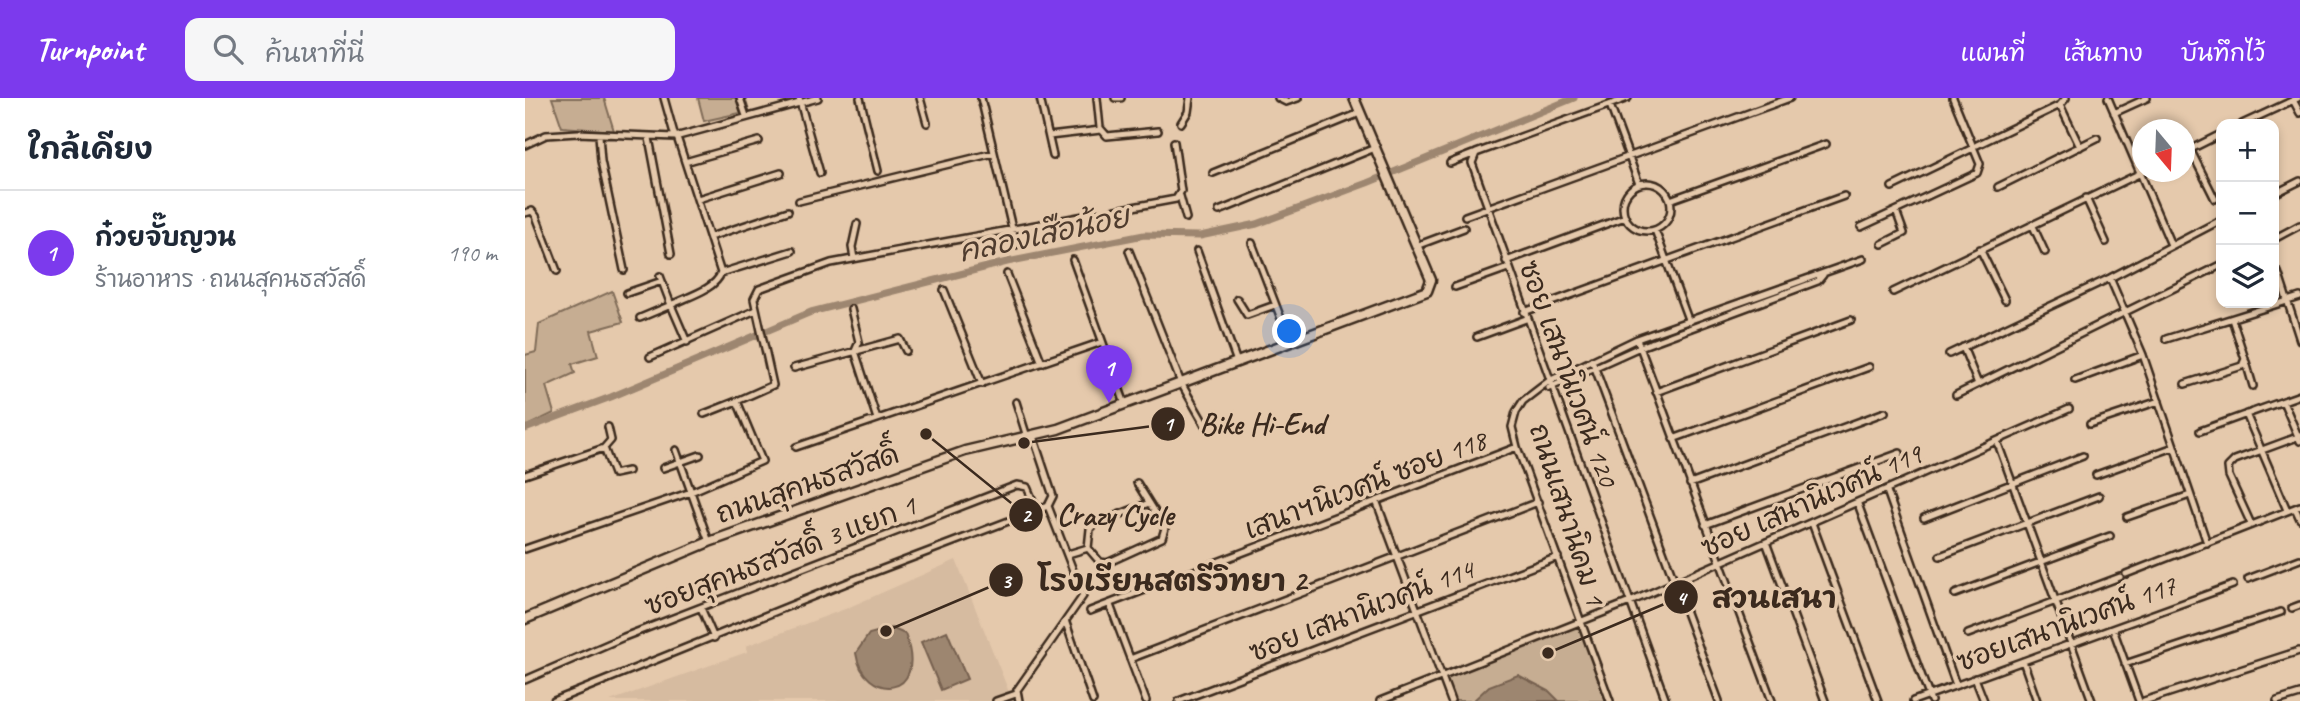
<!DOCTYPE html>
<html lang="th">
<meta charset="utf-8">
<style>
body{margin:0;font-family:Caveat,"Playpen Sans Thai",sans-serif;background:#f6f6f7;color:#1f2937}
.controls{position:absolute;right:21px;top:21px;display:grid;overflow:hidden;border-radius:14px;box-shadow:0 4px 10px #0003}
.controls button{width:63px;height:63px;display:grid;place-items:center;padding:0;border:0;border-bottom:2px solid #e0e1e3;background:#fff;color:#1f2937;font:35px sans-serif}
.compass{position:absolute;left:1607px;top:21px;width:63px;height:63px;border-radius:50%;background:#fff;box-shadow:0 4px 10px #0003;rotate:161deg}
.you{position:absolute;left:765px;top:234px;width:24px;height:24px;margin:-18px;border:5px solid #fff;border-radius:50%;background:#1a73e8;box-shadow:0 0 0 10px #1a73e833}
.badge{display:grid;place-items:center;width:46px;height:46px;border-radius:50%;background:#7c3aed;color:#fff;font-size:23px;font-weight:700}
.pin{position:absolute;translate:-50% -58px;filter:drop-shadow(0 2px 4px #0008)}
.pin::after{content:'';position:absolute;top:37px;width:24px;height:21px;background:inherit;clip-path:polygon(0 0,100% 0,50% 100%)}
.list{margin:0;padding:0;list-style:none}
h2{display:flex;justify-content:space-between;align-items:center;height:91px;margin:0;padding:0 28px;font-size:30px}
h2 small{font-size:23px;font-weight:400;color:#747a83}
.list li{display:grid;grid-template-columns:46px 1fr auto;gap:21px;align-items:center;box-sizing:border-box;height:126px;padding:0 28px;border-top:2px solid #e0e1e3}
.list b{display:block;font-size:26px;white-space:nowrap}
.list p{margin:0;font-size:23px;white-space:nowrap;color:#747a83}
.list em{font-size:23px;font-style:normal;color:#747a83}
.icon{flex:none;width:38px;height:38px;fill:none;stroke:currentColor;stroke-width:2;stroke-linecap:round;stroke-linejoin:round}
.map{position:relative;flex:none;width:1775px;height:603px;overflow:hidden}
header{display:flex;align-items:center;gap:42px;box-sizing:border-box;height:98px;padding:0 35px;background:#7c3aed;color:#fff}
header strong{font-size:33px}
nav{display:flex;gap:38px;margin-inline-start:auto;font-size:24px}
.search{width:490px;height:63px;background:#f6f6f7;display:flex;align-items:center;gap:18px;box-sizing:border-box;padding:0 24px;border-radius:14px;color:#747a83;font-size:26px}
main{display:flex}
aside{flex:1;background:#fff}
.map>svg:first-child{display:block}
.built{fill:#d6bba0}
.green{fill:#c6ad92;stroke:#806c58;stroke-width:2}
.water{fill:#9d8670;stroke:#76614f;stroke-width:2}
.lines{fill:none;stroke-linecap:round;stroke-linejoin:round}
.canal{stroke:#9d8670;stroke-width:7}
.street-casing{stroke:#3b2a1e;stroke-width:10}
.secondary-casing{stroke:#3b2a1e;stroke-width:13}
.street{stroke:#e5c9ac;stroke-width:5}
.secondary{stroke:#e5c9ac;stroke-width:8}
.labels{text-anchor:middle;stroke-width:7;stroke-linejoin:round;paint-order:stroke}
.street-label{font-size:28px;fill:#3b2a1e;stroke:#e5c9ac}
.water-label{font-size:30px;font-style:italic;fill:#4f3c2e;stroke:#e5c9ac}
.leader{fill:none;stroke:#3b2a1e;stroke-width:2.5}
.callout-dot{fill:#3b2a1e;stroke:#e5c9ac;stroke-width:2.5}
.mark-label{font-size:21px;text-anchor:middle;font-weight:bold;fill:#fff}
.callout-label{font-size:30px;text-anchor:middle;font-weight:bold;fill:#3b2a1e;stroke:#e5c9ac;stroke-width:7;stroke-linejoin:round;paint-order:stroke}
</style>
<header>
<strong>Turnpoint</strong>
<div class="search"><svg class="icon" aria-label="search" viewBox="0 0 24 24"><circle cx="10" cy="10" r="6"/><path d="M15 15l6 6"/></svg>ค้นหาที่นี่</div>
<nav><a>แผนที่</a><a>เส้นทาง</a><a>บันทึกไว้</a></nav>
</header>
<main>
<aside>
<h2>ใกล้เคียง<small></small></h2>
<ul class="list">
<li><span class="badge">1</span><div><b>ก๋วยจั๊บญวน</b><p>ร้านอาหาร · ถนนสุคนธสวัสดิ์</p></div><em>190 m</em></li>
</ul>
</aside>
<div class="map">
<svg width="1775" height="603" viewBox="0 0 1775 603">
<rect width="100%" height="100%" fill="#e5c9ac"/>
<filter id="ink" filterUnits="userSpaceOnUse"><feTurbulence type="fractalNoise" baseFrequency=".0143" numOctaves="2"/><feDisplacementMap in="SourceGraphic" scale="14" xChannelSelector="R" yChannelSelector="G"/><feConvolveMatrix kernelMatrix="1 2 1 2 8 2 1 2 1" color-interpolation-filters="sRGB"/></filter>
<g filter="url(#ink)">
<!-- built -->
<path class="built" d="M431,462L486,599L476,603H85L222,554L221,548L320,511Z"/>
<!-- green -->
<path class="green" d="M27,0H79L89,33L37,29Z
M173,0H220L224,13L179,23Z
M87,193L98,224L66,233L73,258L47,266L50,275L21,288L29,315L0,329V257L11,254L14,226Z
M1056,524L1085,603H925L916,580Z"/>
<!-- water -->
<path class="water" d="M366,530L380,536C405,603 338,603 331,555L344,536Z
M422,533L442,581L416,592L396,544Z
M993,577L1024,593L1034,603H948L964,588Z"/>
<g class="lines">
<!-- canal -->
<path class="canal" d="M0,331L86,299L286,214L482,164L619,137L675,138L732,126L842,85L1049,0"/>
<!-- street casing -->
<g class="street-casing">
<path id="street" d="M139,0L150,39
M215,0L221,18
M274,0L295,75
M335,0L353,73
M395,0L402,25
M456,0L491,147
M515,0L528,58
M572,0L575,30L582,38L633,33
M590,0H596
M753,0L761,4L773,0
M1103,0L951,55L947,65L1141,603
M1583,0L1646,147
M1768,2L1775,15
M1085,7L1114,86
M1535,7L1555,49
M1589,15L1622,0
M656,25L663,14L665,0
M1717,26L1773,0
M74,37L76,63L99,172
M524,38L576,32
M152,39L196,175C190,192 161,199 146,207L162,244
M124,40L146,156
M0,47L21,37L53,35L150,39L293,0
M1452,47L1535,7L1541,0
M1665,51L1690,101
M1660,54L1696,36
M160,64L234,43
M925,65L948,56
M688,75L835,15
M1098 109a24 24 0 1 1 48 0a24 24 0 1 1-48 0Z
M1367,89L1448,50
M1473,89L1572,40
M1749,96L1775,83
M655,98L661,120
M1561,100L1581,144
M173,101L256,75
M1145,102L1301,46
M274,103L469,55
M694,113L850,50
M0,115L7,113L11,118L32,173
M940,118L1265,0
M1507,126L1520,154
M1336,129L1452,75L1455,66L1428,0
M1130,132L1164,224
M185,139L263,113
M1749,141L1775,127
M727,145L765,244
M1357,146L1379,135L1371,113
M891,148L939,130
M1455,151L1480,202
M604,153L656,285L680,327
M672,153L712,264
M329,161L327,149L332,126
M548,162L600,306
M981,163L1100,119
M1753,174L1775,242
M196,175L267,153
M482,176L517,265
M1585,180L1618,257L1682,445
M930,189L983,170
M419,192L457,286
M1368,194L1618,74
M102,195L137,183
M712,201L722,217L750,207
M326,211L334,244L330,253L352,321
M999,214L1319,98
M115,220L146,207L135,178
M952,239L1001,221
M1112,241L1247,603
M1641,241L1775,199
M1438,249L1453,286
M1424,256L1585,180L1696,122
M125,259L231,212
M1067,262L1194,603
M1721,264L1728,288
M269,270L375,241L381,253
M1550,282L1618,257
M1660,286L1717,268L1720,261L1707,221
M1024,290L1115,249L1293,183L1298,177
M1131,294L1326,222
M1431,297L1696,167
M1758,303L1775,343
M491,304L502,339
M179,316L212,303
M1721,316L1762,412
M1565,326L1634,303
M1675,333L1775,297
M1148,341L1344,269
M1472,343L1567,603
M271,349L577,244
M79,350L89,376L103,373
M151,352L184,444
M138,370L175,357
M0,377L79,350L86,342L83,329
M1571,377L1649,349
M1165,386L1360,314
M1362,393L1431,587
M852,405L926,603
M1333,406L1406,603
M1770,410L1775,421
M1602,419L1665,397
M1399,420L1558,358
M1287,425L1353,603
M1726,426L1704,378L1703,369L1710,362L1775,338
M1180,427L1375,355
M1241,444L1300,603
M563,450L565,431L570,426L624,405
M0,451L166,394L237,363L212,303L248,287L229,201L234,191L306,165L651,101L656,93L649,44
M543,456L563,450L575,464L582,465L637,440L640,430L612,385
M1415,458L1574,398
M1601,476L1775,408
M1723,481L1775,461
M1430,496L1585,438
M585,507L621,603
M176,510L189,540
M1767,510L1775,507
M565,513L992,349
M541,525L568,603
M1588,531L1614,603
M1443,536L1595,479
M605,561L1013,404
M1498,563L1512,603
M1600,566L1756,514
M1450,580L1459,603
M0,582L99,539L492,387L502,389L512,412
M29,603L326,483L523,408L528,398L508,338
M471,603L491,596
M494,603L492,592L558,498L523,408
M654,603L1033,459
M855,603L1105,504L1544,311
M1085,603L992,349L987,329L991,314L998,303L1024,283L1112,241L1338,161
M1388,603L1708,487
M1619,603L1774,553
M1752,603L1775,596"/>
</g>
<!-- secondary casing -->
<g class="secondary-casing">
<path id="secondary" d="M0,521L184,444L440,353L533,331L902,193L906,182L829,0"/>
</g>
<!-- street -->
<use href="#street" class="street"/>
<!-- secondary -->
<use href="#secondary" class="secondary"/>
</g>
</g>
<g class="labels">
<!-- street labels -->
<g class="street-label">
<text transform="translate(1044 275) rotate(70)" y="10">ซอย เสนานิเวศน์ 120</text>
<text transform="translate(282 385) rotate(-19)" y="10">ถนนสุคนธสวัสดิ์</text>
<text transform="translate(840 386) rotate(-21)" y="10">เสนาฯนิเวศน์ ซอย 118</text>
<text transform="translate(1286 402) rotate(-24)" y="10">ซอย เสนานิเวศน์ 119</text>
<text transform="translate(1043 416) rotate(72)" y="10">ถนนเสนานิคม 1</text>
<text transform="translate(255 457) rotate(-21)" y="10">ซอยสุคนธสวัสดิ์ 3 แยก 1</text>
<text transform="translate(836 512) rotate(-21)" y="10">ซอย เสนานิเวศน์ 114</text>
<text transform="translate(1541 525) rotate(-20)" y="10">ซอยเสนานิเวศน์ 117</text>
</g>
<!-- water labels -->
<g class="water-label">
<text transform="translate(519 136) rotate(-12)" y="10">คลองเสือน้อย</text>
</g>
</g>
<!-- callouts -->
<path class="leader" d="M499 345L643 326M401 336L501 417M361 533L481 482M1023 555L1156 499"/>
<g class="callout-dot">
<circle cx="499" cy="345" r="7"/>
<circle cx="401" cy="336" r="7"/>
<circle cx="361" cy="533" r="7"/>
<circle cx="1023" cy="555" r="7"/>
<circle cx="643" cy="326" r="18"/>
<circle cx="501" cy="417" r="18"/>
<circle cx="481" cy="482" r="18"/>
<circle cx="1156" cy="499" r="18"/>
</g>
<g class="mark-label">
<text x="643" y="333">1</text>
<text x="501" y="424">2</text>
<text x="481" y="490">3</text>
<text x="1156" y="507">4</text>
</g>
<g class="callout-label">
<text x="737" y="336">Bike Hi-End</text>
<text x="590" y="427">Crazy Cycle</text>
<text x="647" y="493">โรงเรียนสตรีวิทยา 2</text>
<text x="1249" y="510">สวนเสนา</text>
</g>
</svg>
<div class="controls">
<button>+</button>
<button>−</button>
<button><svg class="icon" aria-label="layers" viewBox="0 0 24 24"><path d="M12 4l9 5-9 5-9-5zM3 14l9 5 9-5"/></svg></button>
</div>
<svg class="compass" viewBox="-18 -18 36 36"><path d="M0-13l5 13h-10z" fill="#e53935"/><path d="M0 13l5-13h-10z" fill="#747a83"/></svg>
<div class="you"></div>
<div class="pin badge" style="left:584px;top:305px">1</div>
</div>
</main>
